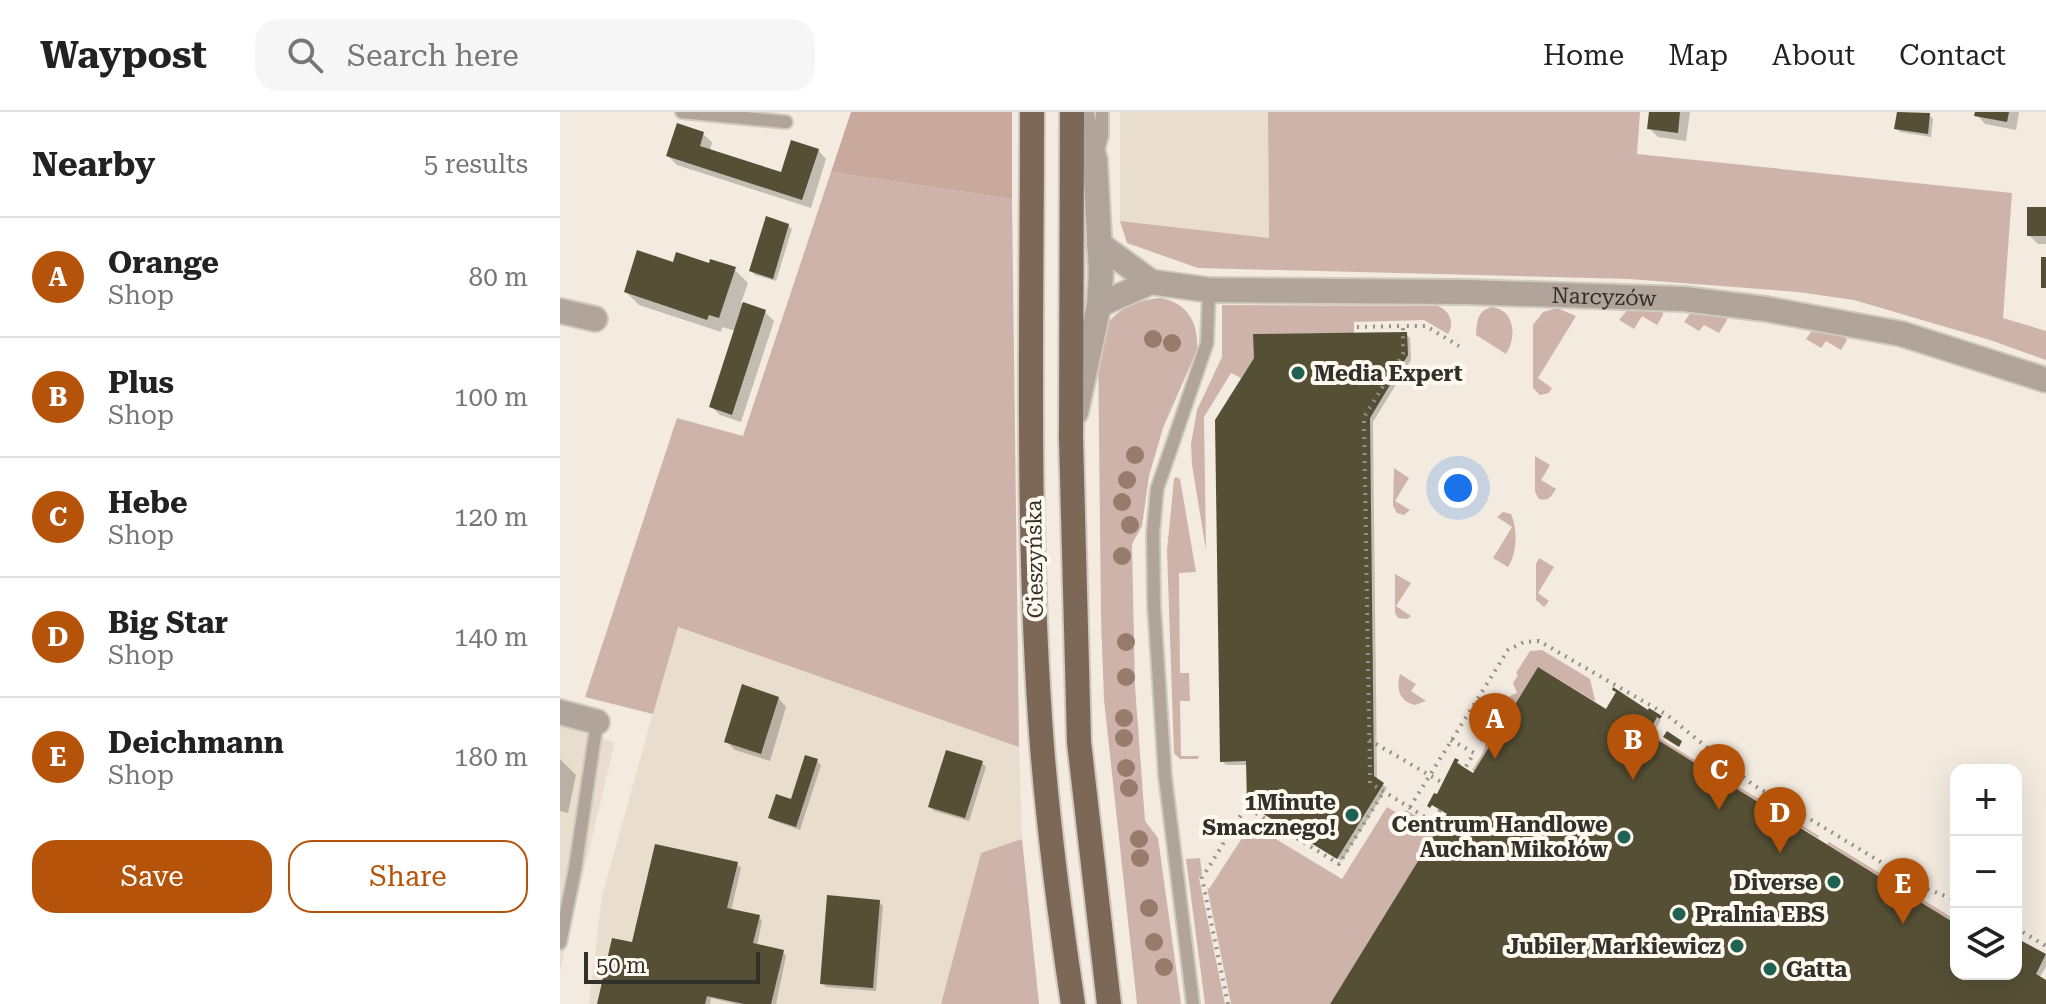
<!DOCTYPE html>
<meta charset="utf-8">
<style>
body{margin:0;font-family:"Roboto Serif",serif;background:#f6f6f6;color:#222}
.controls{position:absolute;right:24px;bottom:24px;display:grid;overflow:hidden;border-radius:16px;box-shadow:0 8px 32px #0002}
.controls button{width:72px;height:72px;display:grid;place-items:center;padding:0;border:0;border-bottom:2px solid #e0e0e0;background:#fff;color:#222;font:40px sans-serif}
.scale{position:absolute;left:24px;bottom:20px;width:176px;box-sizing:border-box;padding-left:8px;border:4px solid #32302b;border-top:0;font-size:22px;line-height:28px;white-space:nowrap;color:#32302b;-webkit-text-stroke:6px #fff9f0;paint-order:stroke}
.you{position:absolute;left:898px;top:376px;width:28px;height:28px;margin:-20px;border:6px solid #fff;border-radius:50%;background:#1a73e8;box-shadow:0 0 0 12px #1a73e833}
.badge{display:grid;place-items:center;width:52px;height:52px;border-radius:50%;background:#b45309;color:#fff;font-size:26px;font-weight:700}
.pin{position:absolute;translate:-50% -66px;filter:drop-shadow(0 2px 4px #0008)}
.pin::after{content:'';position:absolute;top:42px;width:28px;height:24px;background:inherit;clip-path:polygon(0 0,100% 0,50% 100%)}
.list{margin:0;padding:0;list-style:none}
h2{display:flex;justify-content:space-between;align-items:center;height:104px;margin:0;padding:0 32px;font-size:34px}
h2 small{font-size:26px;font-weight:400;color:#767676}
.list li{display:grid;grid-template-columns:52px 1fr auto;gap:24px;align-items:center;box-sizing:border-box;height:120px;padding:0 32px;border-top:2px solid #e0e0e0}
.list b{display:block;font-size:30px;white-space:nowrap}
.list p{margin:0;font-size:26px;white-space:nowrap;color:#767676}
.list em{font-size:26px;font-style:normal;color:#767676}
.actions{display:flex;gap:16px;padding:24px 32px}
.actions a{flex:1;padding:18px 0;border:2px solid #b45309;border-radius:24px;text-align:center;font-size:28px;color:#b45309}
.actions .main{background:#b45309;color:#fff}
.icon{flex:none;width:44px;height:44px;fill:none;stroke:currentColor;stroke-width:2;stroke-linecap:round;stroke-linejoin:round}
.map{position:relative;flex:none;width:1486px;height:892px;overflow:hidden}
header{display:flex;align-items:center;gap:48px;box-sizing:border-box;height:112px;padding:0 40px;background:#fff;border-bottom:2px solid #e0e0e0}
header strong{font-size:38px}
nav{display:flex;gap:44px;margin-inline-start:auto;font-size:28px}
.search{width:560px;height:72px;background:#f6f6f6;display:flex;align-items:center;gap:20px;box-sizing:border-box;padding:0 28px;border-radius:24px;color:#767676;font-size:30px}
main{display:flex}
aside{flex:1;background:#fff}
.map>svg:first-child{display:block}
.built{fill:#e9decd}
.green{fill:#ceb3aa}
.forest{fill:#c9a89d}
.shadow{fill:#0003}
.building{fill:#555035}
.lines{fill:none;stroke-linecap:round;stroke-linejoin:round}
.lane-casing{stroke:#d0c9bf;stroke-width:16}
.street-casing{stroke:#d0c9bf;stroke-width:28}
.primary-casing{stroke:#d0c9bf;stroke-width:28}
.path{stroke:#948f87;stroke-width:4;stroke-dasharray:2 6;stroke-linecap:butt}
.lane{stroke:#b0a49b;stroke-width:12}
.street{stroke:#b0a49b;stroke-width:24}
.primary{stroke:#7d6858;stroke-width:24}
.tree{fill:#977b6c}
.poi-dot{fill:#1f6253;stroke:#fff9f0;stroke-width:3}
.labels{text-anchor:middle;stroke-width:8;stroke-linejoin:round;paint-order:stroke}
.street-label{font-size:22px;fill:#32302b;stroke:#fff9f0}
.poi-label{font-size:22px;font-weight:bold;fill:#32302b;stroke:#fff9f0;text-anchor:end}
</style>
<header>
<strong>Waypost</strong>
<div class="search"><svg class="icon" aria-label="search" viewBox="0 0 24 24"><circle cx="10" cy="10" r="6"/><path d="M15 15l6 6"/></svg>Search here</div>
<nav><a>Home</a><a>Map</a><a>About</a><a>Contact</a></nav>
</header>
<main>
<aside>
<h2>Nearby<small>5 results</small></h2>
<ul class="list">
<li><span class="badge">A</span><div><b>Orange</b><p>Shop</p></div><em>80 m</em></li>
<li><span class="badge">B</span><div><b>Plus</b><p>Shop</p></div><em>100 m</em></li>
<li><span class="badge">C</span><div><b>Hebe</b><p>Shop</p></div><em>120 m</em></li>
<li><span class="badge">D</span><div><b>Big Star</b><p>Shop</p></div><em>140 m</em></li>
<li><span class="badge">E</span><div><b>Deichmann</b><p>Shop</p></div><em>180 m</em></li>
</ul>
<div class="actions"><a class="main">Save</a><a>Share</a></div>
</aside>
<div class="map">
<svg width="1486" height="892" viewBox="0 0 1486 892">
<rect width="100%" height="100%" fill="#f3ebe0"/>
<!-- built -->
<path class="built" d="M560,0H708L709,126L560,109Z
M117,515L459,635L462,727L421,742L381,892H29L42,784Z
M0,614L55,630L0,859Z"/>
<!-- green -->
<path class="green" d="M708,0H1080L1077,42L1452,81L1443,206L1486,219V248L1430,228L1294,188L1238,180L1069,167L638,156L567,131L560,109L709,126Z
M271,60L452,87L459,635L118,515L93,602L25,585L117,306L183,324Z
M601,186C628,191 639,212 637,238L603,316L589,364L582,414L572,432L575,574L585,709L598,726L621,892H577L544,588L541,507L538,230C548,201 572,188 601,186Z
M662,193L878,194C890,199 895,211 888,222L864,208L794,210V221L694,222V246L681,266L671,261L644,305L646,438L632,353L631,332L637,298L662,245Z
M932,195C955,198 957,225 946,242L916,223C917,209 917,199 932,195Z
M997,196L1016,204L978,266L992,276L989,281L980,283L973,276V213L983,200Z
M1069,196L1102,198L1103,203L1097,213L1082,204L1074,217L1059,208Z
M1131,200L1166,204L1167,208L1159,221L1144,213L1139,219L1124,210Z
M1253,217L1283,222L1287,228L1281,238L1266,229L1261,236L1246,227Z
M975,344L990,353L981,368L996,377C991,384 989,390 979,387L975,380Z
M834,356L849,366L835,389L850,398L844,403L837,401L833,394Z
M616,365L620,367L636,460L619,461L620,561H629L630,589H620L621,644H639L638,647H620L614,641L607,438L614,367Z
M943,400L951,402C958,417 957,442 948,455L933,446L952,415L937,405Z
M979,446L994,455L978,481L989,489L984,495L976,488V452Z
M835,462L851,471L836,494L851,504L847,507L838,506L835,501Z
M982,538L1030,567L1035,588L1034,589L978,555L914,659L912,658C917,651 922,643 925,635C931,613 932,590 957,581L953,571L958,563L956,561L970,539Z
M840,562L856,572L851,579L866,589L855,593C839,589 836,577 840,562Z
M1091,621L1259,724L1258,726L1089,623Z
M827,695L842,704L846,698L878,717L770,892H671L647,775L649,777L691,712L782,767Z
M462,727L479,892H381L421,741Z
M1269,730L1396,808V812L1267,732Z
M640,746L642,762L639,766L665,892H645L626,747Z"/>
<!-- forest -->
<path class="forest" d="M291,0H452V87L271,60Z"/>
<!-- shadow -->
<path class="shadow" d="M1091,0H1130L1126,29L1098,25L1089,16Z
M1339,0L1369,3L1373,7L1371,25L1340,20L1336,17Z
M1417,0H1459L1456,18L1425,12L1417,3Z
M143,22L152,30L150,39L222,62L258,38L266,47L251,96L117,53L108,44Z
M1486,97V132H1478L1469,123Z
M228,113L232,117L216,169L195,163L191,159Z
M114,152L174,157L188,171L181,191L205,200L214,209L181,310L160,303L151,294L176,219L162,215L161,220L79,193L66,180Z
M846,222L850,226L851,248L813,310L817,668L827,676L782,749L693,695L688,653H666L662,649L657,309Z
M218,586L226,595L210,649L175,638L166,629Z
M1047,599L1097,604L1101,608L1090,626L1396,815V862H1456V825L1486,844V855L1479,866L1486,870V892H773L889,703L878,685L896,649L902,653L900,656L913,664Z
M0,647L16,663L8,701L0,699Z
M257,649L261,653L240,718L214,709L210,705L232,690Z
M422,651L426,655L409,709L374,699L370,695Z
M177,752L181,756L171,799L199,805L202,809L197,834L223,840L226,844L216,892H176L151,886L150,892H39L74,833Z
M319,790L323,794L316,879L266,875L262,871Z"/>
<!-- building -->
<path class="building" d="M1089,0H1120L1118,21L1087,17Z
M1337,0L1370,1L1368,22L1334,17Z
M1415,0H1449L1447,10L1414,4Z
M117,11L144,20L140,34L221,60L231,28L259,37L242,88L106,44Z
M1467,95H1486V124H1467Z
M206,104L229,112L213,167L189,159Z
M77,138L113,150L116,140L149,151L150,147L176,155L159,206L149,203L147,208L64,180Z
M1481,145H1486V176H1481Z
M183,190L206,198L172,303L149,295Z
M847,220L848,243L810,306L814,664L824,671L777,747L687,692L686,649L660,650L655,308L694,246L693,222Z
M978,555L1046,597L1056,580L1052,578L1053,575L1088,598L1089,596L1102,604L1100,607L1097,605L1088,622L1396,812V862H1456V826L1486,842L1476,862L1486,868V892H770L887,702L872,693L870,696L867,694L874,681L877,682L895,646L899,648L897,651L913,661Z
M182,572L219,585L201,642L164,630Z
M1107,619L1122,629L1119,635L1103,625Z
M386,638L423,649L405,706L368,695Z
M245,643L258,647L236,715L208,706L216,682L231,687Z
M95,732L178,750L167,796L200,803L193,831L224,838L211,892H184L147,884L145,892H37L52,826L72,830Z
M267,783L320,788L313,876L260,872Z"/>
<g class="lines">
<!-- lane casing -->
<g class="lane-casing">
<path id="lane" d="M122,0L226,10
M537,41L542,24V0
M0,831L15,757L37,610
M633,892L605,664L594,493L593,421L597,377L647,231L649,178"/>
</g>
<!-- street casing -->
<g class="street-casing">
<g id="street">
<path id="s1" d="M539,132L591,170L649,178L907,180L1124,187L1206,197L1342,222L1486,268"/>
<path d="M539,193L591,170"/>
<path d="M0,199L35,207"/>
<path d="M516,300L539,193L541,161L535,48L521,0"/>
<path d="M0,600L37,610"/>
</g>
</g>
<!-- primary casing -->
<g class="primary-casing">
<path id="primary" d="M472,0C472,211 466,424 482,634C489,721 500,806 513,892
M512,0L511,326L519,630L549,892"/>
</g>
<!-- path -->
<path class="path" d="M797,215L843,214
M809,628L883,671
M891,628L914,641L905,656
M850,695L948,538L964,530L979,529L1107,603L1192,672L1362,775L1396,788
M880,698L873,710L810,671L804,305L843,242V214H866L899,234
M1456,816L1486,834
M668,892L642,766L686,695L779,752L824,679"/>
<!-- lane -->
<use href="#lane" class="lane"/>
<!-- street -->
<use href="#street" class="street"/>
<!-- primary -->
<use href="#primary" class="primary"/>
</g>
<!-- trees -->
<g class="tree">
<circle cx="593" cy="227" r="9"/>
<circle cx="612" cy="231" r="9"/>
<circle cx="575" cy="343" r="9"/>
<circle cx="567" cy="368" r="9"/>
<circle cx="562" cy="390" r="9"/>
<circle cx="570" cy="413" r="9"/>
<circle cx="562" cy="444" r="9"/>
<circle cx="566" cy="530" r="9"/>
<circle cx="566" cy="565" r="9"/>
<circle cx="564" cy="606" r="9"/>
<circle cx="564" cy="626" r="9"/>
<circle cx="566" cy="656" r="9"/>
<circle cx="569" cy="676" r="9"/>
<circle cx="579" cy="727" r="9"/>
<circle cx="580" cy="746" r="9"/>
<circle cx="589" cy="796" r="9"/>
<circle cx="594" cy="830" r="9"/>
<circle cx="604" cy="855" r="9"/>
</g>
<!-- markers -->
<g class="poi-dot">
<circle cx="738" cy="261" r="8"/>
<circle cx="792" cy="703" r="8"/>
<circle cx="1064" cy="725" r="8"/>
<circle cx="1274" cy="770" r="8"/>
<circle cx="1119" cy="802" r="8"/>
<circle cx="1177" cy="834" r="8"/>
<circle cx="1210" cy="857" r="8"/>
</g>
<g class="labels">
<!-- street labels -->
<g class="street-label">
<text dy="8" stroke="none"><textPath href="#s1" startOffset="518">Narcyzów</textPath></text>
<text transform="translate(474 447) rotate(-91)" y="8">Cieszyńska</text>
</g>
<!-- poi labels -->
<g class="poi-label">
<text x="754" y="269" text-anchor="start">Media Expert</text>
<text x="776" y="698">1Minute<tspan x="776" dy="25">Smacznego!</tspan></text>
<text x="1048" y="720">Centrum Handlowe<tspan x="1048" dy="25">Auchan Mikołów</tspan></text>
<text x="1258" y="778">Diverse</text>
<text x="1135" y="810" text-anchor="start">Pralnia EBS</text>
<text x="1161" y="842">Jubiler Markiewicz</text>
<text x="1226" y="865" text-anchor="start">Gatta</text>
</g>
</g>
</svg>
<div class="controls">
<button>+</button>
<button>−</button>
<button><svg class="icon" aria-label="layers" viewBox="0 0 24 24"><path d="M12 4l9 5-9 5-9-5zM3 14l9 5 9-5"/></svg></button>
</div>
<div class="scale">50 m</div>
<div class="you"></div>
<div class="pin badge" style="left:935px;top:647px">A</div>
<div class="pin badge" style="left:1073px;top:668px">B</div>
<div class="pin badge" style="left:1159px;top:698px">C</div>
<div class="pin badge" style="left:1220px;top:741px">D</div>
<div class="pin badge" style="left:1343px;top:812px">E</div>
</div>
</main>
